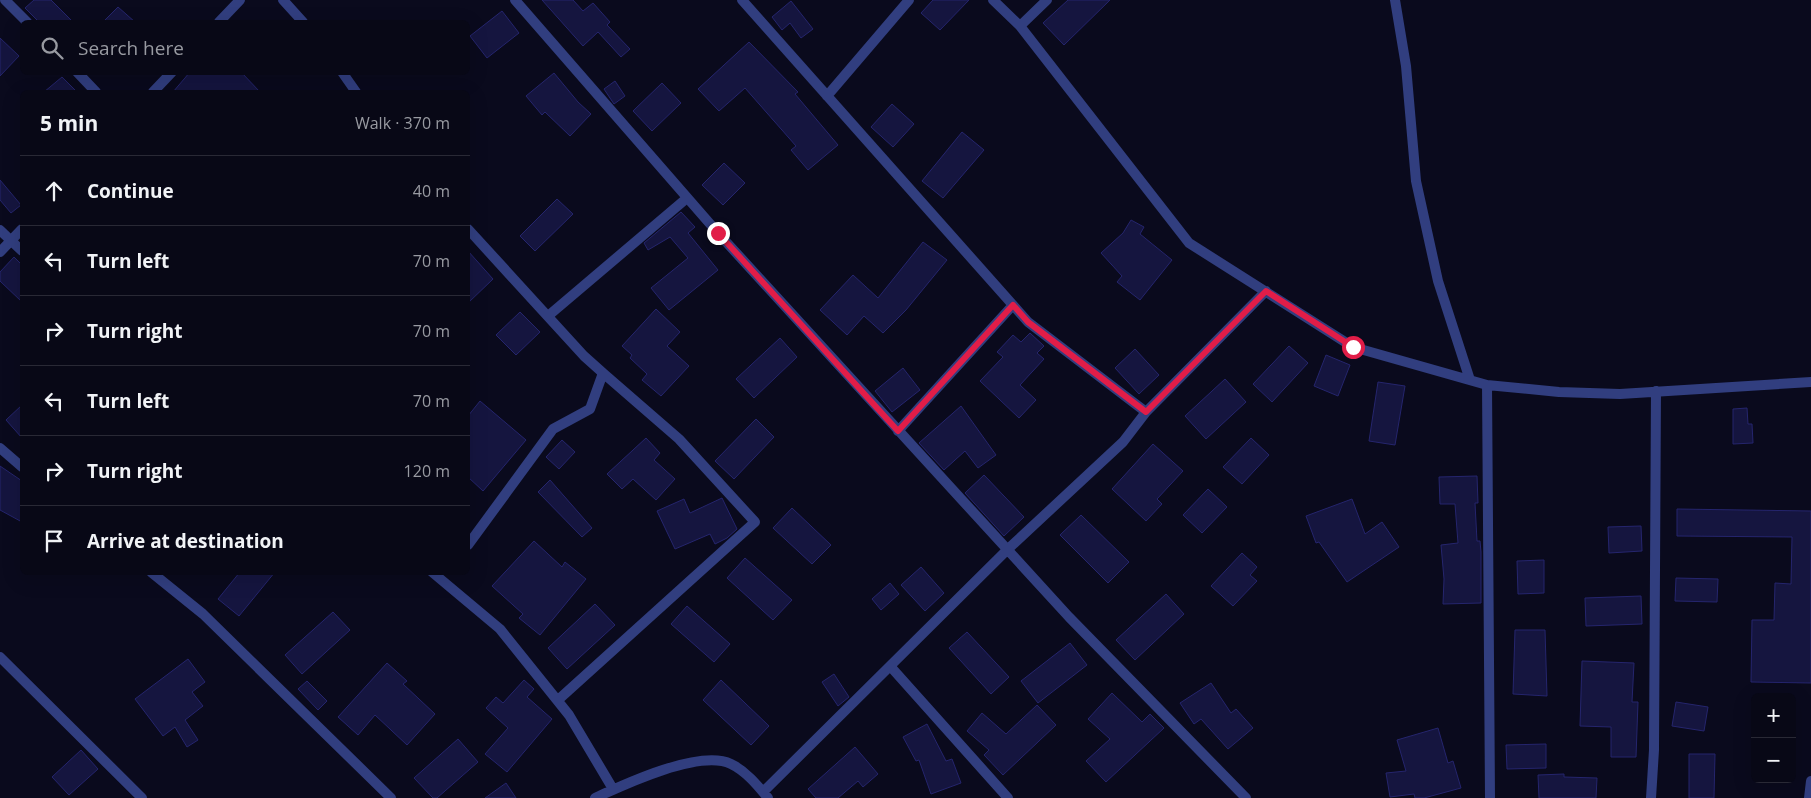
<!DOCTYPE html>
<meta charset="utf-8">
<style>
body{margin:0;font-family:"Open Sans",sans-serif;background:#161623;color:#f1f3f6}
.controls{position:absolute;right:15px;bottom:15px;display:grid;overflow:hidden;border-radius:8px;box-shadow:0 5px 20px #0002}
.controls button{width:45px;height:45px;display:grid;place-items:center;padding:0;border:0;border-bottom:1px solid #292935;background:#080816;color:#f1f3f6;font:25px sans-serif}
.stop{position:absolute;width:15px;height:15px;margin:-11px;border:4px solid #e11d48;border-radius:50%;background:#fff}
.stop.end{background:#e11d48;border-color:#fff;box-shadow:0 1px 5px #0008}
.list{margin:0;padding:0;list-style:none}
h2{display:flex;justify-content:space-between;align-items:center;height:65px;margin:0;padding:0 20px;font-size:21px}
h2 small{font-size:16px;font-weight:400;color:#989aa1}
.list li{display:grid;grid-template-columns:32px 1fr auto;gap:15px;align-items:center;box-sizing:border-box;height:70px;padding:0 20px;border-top:1px solid #292935}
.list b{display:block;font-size:19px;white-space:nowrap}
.list em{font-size:16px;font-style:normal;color:#989aa1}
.icon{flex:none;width:28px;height:28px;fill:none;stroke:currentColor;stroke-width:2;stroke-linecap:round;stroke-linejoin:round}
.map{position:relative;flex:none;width:1811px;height:798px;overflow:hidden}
.search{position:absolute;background:#080816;box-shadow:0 5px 20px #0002;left:20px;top:20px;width:450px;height:55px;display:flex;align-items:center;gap:12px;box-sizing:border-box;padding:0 18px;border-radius:8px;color:#989aa1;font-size:19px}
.panel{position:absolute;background:#080816;box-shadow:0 5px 20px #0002;left:20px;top:90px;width:450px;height:485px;border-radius:8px}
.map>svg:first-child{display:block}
.building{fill:#15153f;stroke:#25256d}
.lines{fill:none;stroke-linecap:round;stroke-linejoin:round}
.minor{stroke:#313e7f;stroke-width:10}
.route{stroke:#e11d48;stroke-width:6}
</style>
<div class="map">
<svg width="1811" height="798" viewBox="0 0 1811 798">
<rect width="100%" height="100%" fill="#0a0a1d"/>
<!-- building -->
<path class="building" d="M34,0H51L73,22H39L25,8Z
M542,0H573L583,11L593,3L610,22L607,25L630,49L621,57L598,32L583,46Z
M933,0H969L940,30L921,13Z
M1068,0H1110L1064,45L1043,23Z
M791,1L813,29L801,38L790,23L782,30L772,17Z
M118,7L135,22H103Z
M502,11L519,33L487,58L470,36Z
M0,38L19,56L0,76Z
M749,42L798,92L795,94L838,145L808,170L791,150L796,146L745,88L719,111L698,89Z
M190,72H241L260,92H173Z
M554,73L578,102L591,114L570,136L545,112L542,115L526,96Z
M62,77L77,92H44Z
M615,81L625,96L614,104L604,89Z
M662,83L681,103L652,131L633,111Z
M892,104L914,124L893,147L871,127Z
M962,132L984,150L943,198L922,181Z
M724,163L745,183L723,205L702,185Z
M0,180L21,205L11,213L0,200Z
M557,199L573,214L535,251L520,236Z
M681,212L695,227L688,233L718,270L669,310L651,288L688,258L670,237L648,250L644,243Z
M1131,220L1144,227L1140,234L1172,260L1140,300L1117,282L1122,276L1101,253L1123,233Z
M923,242L947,260L906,310L883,333L864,316L847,335L820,310L853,275L878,298Z
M468,251L493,279L468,303Z
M14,257L22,265V302L0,281V272Z
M656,309L680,332L667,346L689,366L661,396L642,380L647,374L630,358L632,355L622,346Z
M520,312L540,332L516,355L496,335Z
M1030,333L1044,346L1037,353L1044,359L1020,385L1036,400L1019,418L980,381L1003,357L997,352L1013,335L1021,342Z
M780,338L797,357L754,398L736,379Z
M1289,346L1308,363L1272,402L1253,384Z
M1135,349L1159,375L1139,394L1115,368Z
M1326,355L1350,365L1338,396L1314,386Z
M903,368L920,390L892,412L875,391Z
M1225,379L1246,402L1206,439L1185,416Z
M1378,382L1405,386L1395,445L1369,441Z
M480,401L526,440L483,491L468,477V416Z
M22,405V438L6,420Z
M961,406L996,455L978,468L965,451L944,470L919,443Z
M1747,408L1748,424H1752L1753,443L1733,444V409Z
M756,419L774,437L734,479L715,461Z
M646,438L660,453L654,460L675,479L656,500L633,479L622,489L607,474Z
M1251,438L1269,455L1242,484L1223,467Z
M562,440L575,452L559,469L546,457Z
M1153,444L1183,471L1157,499L1162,504L1146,521L1112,489Z
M0,466L22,481V522L0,510Z
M984,475L1024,517L1004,536L965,493Z
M1477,476L1478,503H1475L1477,541H1480L1481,552V603L1443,604L1444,579L1441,545L1458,543L1455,504H1440L1439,477Z
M550,480L592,528L582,537L538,492Z
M1208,489L1227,507L1202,533L1183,515Z
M722,498L737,529L727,538L715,544L710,534L675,549L657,511L684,499L690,513Z
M1352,499L1365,534L1382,522L1399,547L1347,582L1319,542L1316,543L1306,516Z
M792,508L831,545L812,564L773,528Z
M1677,509L1811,511V683L1751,682L1752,620H1774L1775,583L1791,584L1792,537L1677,536Z
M1081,515L1129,562L1108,583L1060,535Z
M1641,526L1642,551L1609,553L1608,527Z
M534,541L562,567L565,562L586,579L540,635L519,618L523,614L492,586Z
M1242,553L1257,567L1250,575L1257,581L1233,606L1211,586Z
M745,558L792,600L773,620L727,578Z
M1544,560V593L1518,594L1517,561Z
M921,567L944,593L925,611L901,585Z
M240,572H275L239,616L218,599Z
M1676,578L1718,579L1717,602L1675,601Z
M890,583L899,594L881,610L872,599Z
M1166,594L1184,614L1135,660L1116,640Z
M1641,596L1642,624L1586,626L1585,598Z
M595,604L615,625L567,669L548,648Z
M687,606L730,644L714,662L671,624Z
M333,612L350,630L302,674L285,655Z
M1515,630H1545L1547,696L1513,694Z
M967,632L1009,677L991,694L949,648Z
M1070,643L1087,665L1038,703L1021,681Z
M188,659L205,682L192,692L203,706L185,720L198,740L187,747L175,727L163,736L135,699Z
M1582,661L1634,663L1632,702H1638L1636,757H1611V727L1580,726Z
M387,663L407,681L403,684L435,714L407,745L375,715L358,735L338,717Z
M834,674L849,697L838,706L822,682Z
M524,680L534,689L527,697L552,719L507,772L485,754L508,728L486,708L496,697L503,703Z
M721,680L769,726L751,745L703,700Z
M307,681L327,701L318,710L298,689Z
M1211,683L1231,713L1236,709L1253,728L1228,749L1201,719L1194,724L1180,703Z
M1112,693L1142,722L1150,714L1164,728L1106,782L1086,761L1110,739L1088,719Z
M1676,702L1708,707L1704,731L1672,726Z
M1037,705L1056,725L1003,775L984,755L989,750L967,731L982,713L1006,734Z
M927,724L946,761L952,759L961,783L931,794L919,760L916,761L903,737Z
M1438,728L1448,763L1453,761L1461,788L1424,798H1415L1414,794L1390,797L1386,773L1406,771L1397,740Z
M458,739L478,762L437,798H433L414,778Z
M1546,744V768L1507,769L1506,745Z
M855,747L878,774L863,787L858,781L838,798H816L808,789Z
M81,750L98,769L69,795L52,777Z
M1689,754H1715L1714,798H1689Z
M1564,774V777L1597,778L1596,798H1539L1538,775Z
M506,783L516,798H485Z"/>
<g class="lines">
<!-- minor -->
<path class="minor" d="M5,0L27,22
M283,0L303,22
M515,0L718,233L1069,617L1246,798
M742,0L1028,322L1146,412L1266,291
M993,0L1020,26L1189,243L1353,347L1487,385L1559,392L1620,394L1811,382
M1395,0L1406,66L1416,181L1438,281L1470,380
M219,22L240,0
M1020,26L1047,0
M77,72L96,92
M342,72L356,92
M153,92L172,72
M827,96L909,0
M468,229L584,356L603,373L590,409L553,429L468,545
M0,230L22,251
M0,252L22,229
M548,316L687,198
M1487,385L1490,798
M898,431L1013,305
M0,448L22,467
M151,572L203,614L391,798
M432,572L500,629L569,715L613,789
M0,657L142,798
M890,666L1008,798
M558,700L755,522L679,439L603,373
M763,792L1007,550L1123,442L1146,412
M595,798C625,784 700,749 731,764C746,771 758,786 768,798
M1651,798L1654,750L1656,391
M1809,798L1811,781"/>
</g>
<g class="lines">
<!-- route -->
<path class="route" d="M718,233L898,431L1013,305L1028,322L1146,412L1266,291L1353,347"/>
</g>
</svg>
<div class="controls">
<button>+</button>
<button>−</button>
</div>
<div class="stop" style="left:1353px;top:347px"></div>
<div class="stop end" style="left:718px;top:233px"></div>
<div class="search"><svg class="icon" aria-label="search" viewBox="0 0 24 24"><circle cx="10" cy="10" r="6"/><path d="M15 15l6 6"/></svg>Search here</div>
<section class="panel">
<h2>5 min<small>Walk · 370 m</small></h2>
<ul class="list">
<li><svg class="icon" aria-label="ahead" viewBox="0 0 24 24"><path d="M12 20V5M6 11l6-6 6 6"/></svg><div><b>Continue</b></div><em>40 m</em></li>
<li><svg class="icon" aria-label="left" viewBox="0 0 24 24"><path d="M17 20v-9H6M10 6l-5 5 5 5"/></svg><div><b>Turn left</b></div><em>70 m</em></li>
<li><svg class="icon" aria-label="right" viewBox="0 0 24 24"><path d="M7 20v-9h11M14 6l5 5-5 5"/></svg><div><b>Turn right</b></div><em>70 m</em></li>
<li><svg class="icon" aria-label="left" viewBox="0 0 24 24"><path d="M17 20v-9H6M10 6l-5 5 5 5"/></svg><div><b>Turn left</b></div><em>70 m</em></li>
<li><svg class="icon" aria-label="right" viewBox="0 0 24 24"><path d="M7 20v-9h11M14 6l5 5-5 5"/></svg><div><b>Turn right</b></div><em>120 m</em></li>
<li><svg class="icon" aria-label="arrive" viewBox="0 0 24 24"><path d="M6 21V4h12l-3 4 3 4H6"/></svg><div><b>Arrive at destination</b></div></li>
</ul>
</section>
</div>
